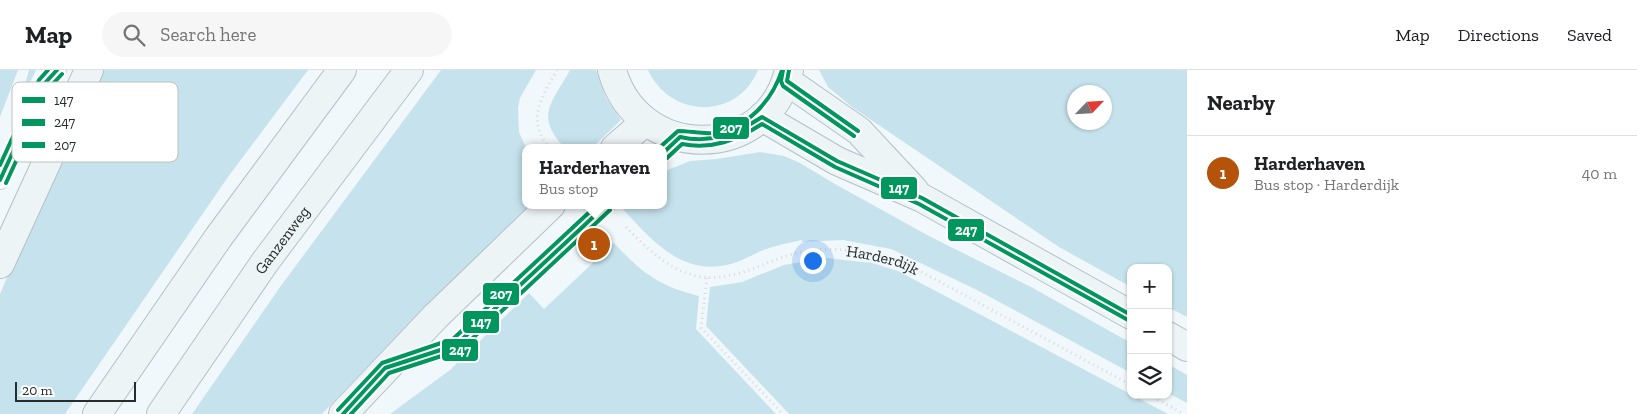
<!DOCTYPE html>
<meta charset="utf-8">
<style>
body{margin:0;font-family:"Zilla Slab",serif;background:#f6f6f6;color:#202124}
.controls{position:absolute;right:15px;bottom:15px;display:grid;overflow:hidden;border-radius:10px;box-shadow:0 1px 4px #0004}
.controls button{width:45px;height:45px;display:grid;place-items:center;padding:0;border:0;border-bottom:1px solid #e0e0e0;background:#fff;color:#202124;font:25px sans-serif}
.compass{position:absolute;left:1067px;top:15px;width:45px;height:45px;border-radius:50%;background:#fff;box-shadow:0 1px 4px #0004;rotate:65deg}
.scale{position:absolute;left:15px;bottom:12px;width:121px;box-sizing:border-box;padding-left:5px;border:2px solid #272c2d;border-top:0;font-size:14px;line-height:18px;white-space:nowrap;color:#272c2d;-webkit-text-stroke:4px #fff;paint-order:stroke}
.you{position:absolute;left:812px;top:190px;width:18px;height:18px;margin:-12px;border:4px solid #fff;border-radius:50%;background:#1a73e8;box-shadow:0 0 0 8px #1a73e833}
.badge{display:grid;place-items:center;width:32px;height:32px;border-radius:50%;background:#b45309;color:#fff;font-size:16px;font-weight:700}
.pin{position:absolute;translate:-50% -50%;border:2px solid #fff;box-shadow:0 1px 5px #0006}
.popup{position:absolute;left:522px;top:74px;width:145px;height:65px;box-sizing:border-box;display:grid;place-content:center;border-radius:10px;background:#fff;filter:drop-shadow(0 1px 4px #0005);font-size:16px;white-space:nowrap;color:#757577}
.popup b{font-size:19px;color:#202124}
.popup::after{content:'';position:absolute;left:50%;top:100%;margin-left:-10px;border:10px solid transparent;border-top-color:#fff}
.list{margin:0;padding:0;list-style:none}
h2{display:flex;justify-content:space-between;align-items:center;height:65px;margin:0;padding:0 20px;font-size:21px}
h2 small{font-size:16px;font-weight:400;color:#757577}
.list li{display:grid;grid-template-columns:32px 1fr auto;gap:15px;align-items:center;box-sizing:border-box;height:75px;padding:0 20px;border-top:1px solid #e0e0e0}
.list b{display:block;font-size:19px;white-space:nowrap}
.list p{margin:0;font-size:16px;white-space:nowrap;color:#757577}
.list em{font-size:16px;font-style:normal;color:#757577}
.icon{flex:none;width:28px;height:28px;fill:none;stroke:currentColor;stroke-width:2;stroke-linecap:round;stroke-linejoin:round}
.map{position:relative;flex:none;width:1187px;height:344px;overflow:hidden}
header{display:flex;align-items:center;gap:30px;box-sizing:border-box;height:70px;padding:0 25px;background:#fff;border-bottom:1px solid #e0e0e0}
header strong{font-size:24px}
nav{display:flex;gap:28px;margin-inline-start:auto;font-size:18px}
.search{width:350px;height:45px;background:#f6f6f6;display:flex;align-items:center;gap:12px;box-sizing:border-box;padding:0 18px;border-radius:28px;color:#757577;font-size:19px}
main{display:flex}
aside{flex:1;background:#fff}
.map>svg:first-child{display:block}
.green{fill:#c6e3ed;fill-rule:evenodd}
.lines{fill:none;stroke-linecap:round;stroke-linejoin:round}
.lane-casing{stroke:#c9cfd1;stroke-width:20}
.primary-casing{stroke:#b3c1c6;stroke-width:30}
.path{stroke:#d8dadb;stroke-width:3;stroke-dasharray:1 4;stroke-linecap:butt}
.lane{stroke:#fdfefe;stroke-width:18}
.primary{stroke:#edf4f6;stroke-width:28}
.bus-1-casing{stroke:#fff;stroke-width:8}
.bus-2-casing{stroke:#fff;stroke-width:8}
.bus-3-casing{stroke:#fff;stroke-width:8}
.bus-1{stroke:#00965e;stroke-width:4}
.bus-2{stroke:#00965e;stroke-width:4}
.bus-3{stroke:#00965e;stroke-width:4}
.labels{text-anchor:middle;stroke-width:4;stroke-linejoin:round;paint-order:stroke}
.street-label{font-size:16px;fill:#272c2d;stroke:#fff}
.key{fill:#fff;stroke:#bec0c0;stroke-width:1}
.key-label{font-size:14px;fill:#272c2d}
.line-badge{stroke:#fff;stroke-width:2}
.badge-label{font-size:14px;text-anchor:middle;font-weight:bold;fill:#fff}
</style>
<header>
<strong>Map</strong>
<div class="search"><svg class="icon" aria-label="search" viewBox="0 0 24 24"><circle cx="10" cy="10" r="6"/><path d="M15 15l6 6"/></svg>Search here</div>
<nav><a>Map</a><a>Directions</a><a>Saved</a></nav>
</header>
<main>
<div class="map">
<svg width="1187" height="344" viewBox="0 0 1187 344">
<rect width="100%" height="100%" fill="#f1f8fb"/>
<!-- green -->
<path class="green" d="M0,0H18L0,47Z
M29,0H36L23,28H21Z
M102,0H308L228,107L65,344H0V224L44,120Z
M441,0H536L520,28L518,38L519,62L526,78L525,135H531L424,238L322,344H192L280,217Z
M570,0H596L606,28L621,50L592,78H565C534,46 552,33 570,0Z
M648,0H758C737,51 670,48 648,0Z
M819,0H1187V247L1168,237V198H1131V217L1059,177L852,37L828,17ZM1074,22H1104V52H1074Z
M760,82L784,86L800,93L835,114L929,166L1033,218L1131,273V303L977,220L891,179L843,170L802,172V170C788,173 774,176 761,181C750,186 738,193 726,195C679,205 649,167 621,137L663,135V102L690,91L717,89Z
M614,173C642,203 659,216 699,226L696,259L776,344H390L450,300L529,223L544,239Z
M826,188L872,193L898,201L1168,344H789L706,256L710,217L742,212L784,195Z
M1168,294L1187,305V333L1168,323Z"/>
<g class="lines">
<!-- lane casing -->
<g class="lane-casing">
<path id="lane" d="M663,83L680,67
M0,110L45,13L57,0
M393,295L456,275L606,135"/>
</g>
<!-- primary casing -->
<g class="primary-casing">
<g id="primary">
<path d="M612,0C637,92 767,94 789,0"/>
<path d="M787,11L859,61L914,120"/>
<path d="M762,47L837,91L922,128L1131,245"/>
<path d="M615,78L645,52"/>
<path d="M0,194L89,0"/>
<path d="M1168,266L1187,277"/>
<path d="M97,344L218,168L342,0"/>
<path id="s2" d="M161,344L265,192L409,0"/>
<path d="M343,344L436,246L551,135"/>
</g>
</g>
<!-- path -->
<g class="path">
<path d="M550,78C525,50 542,27 557,0"/>
<path id="s1" d="M626,157C653,185 684,215 727,206C750,202 771,190 793,184C830,174 867,182 903,192L1131,315"/>
<path d="M707,208L701,258L783,344"/>
<path d="M1149,325L1184,344"/>
</g>
<!-- lane -->
<use href="#lane" class="lane"/>
<!-- primary -->
<use href="#primary" class="primary"/>
<!-- bus-1 casing -->
<g class="bus-1-casing">
<path id="bus-1" d="M789,0L787,11L858,61
M663,83L680,67C711,74 736,64 762,47L837,91L922,128L1131,245
M0,110L45,13L57,0
M343,344L385,298L456,275L606,135"/>
</g>
<!-- bus-2 casing -->
<g class="bus-2-casing">
<path id="bus-2" d="M783,0L781,11L783,16L854,66
M667,88L682,74C712,80 737,70 762,54L835,97L919,134L1128,250
M6,113L50,17L62,4
M351,344L389,303L460,280L610,140"/>
</g>
<!-- bus-3 casing -->
<g class="bus-3-casing">
<path id="bus-3" d="M659,78L678,61C690,61 701,64 713,63C748,58 772,31 782,0
M0,95L39,10L48,0
M338,340L382,293L453,269L597,135"/>
</g>
<!-- bus-1 -->
<use href="#bus-1" class="bus-1"/>
<!-- bus-2 -->
<use href="#bus-2" class="bus-2"/>
<!-- bus-3 -->
<use href="#bus-3" class="bus-3"/>
</g>
<g class="labels">
<!-- street labels -->
<g class="street-label">
<text dy="6" stroke="none"><textPath href="#s2" startOffset="212">Ganzenweg</textPath></text>
<text dy="6" stroke="none"><textPath href="#s1" startOffset="279">Harderdijk</textPath></text>
</g>
</g>
<!-- legend -->
<rect x="12" y="12" width="166" height="80" rx="8" class="key"/>
<rect x="22" y="27" width="23" height="6" fill="#00965e"/>
<rect x="22" y="49" width="23" height="7" fill="#00965e"/>
<rect x="22" y="72" width="23" height="6" fill="#00965e"/>
<g class="key-label">
<text x="54" y="35">147</text>
<text x="54" y="57">247</text>
<text x="54" y="80">207</text>
</g>
<g class="line-badge">
<rect x="712" y="46" width="38" height="24" rx="5" fill="#00965e"/>
<rect x="880" y="106" width="38" height="24" rx="5" fill="#00965e"/>
<rect x="947" y="148" width="38" height="24" rx="5" fill="#00965e"/>
<rect x="482" y="212" width="38" height="24" rx="5" fill="#00965e"/>
<rect x="462" y="240" width="38" height="24" rx="5" fill="#00965e"/>
<rect x="441" y="268" width="38" height="24" rx="5" fill="#00965e"/>
</g>
<g class="badge-label">
<text x="731" y="63">207</text>
<text x="899" y="123">147</text>
<text x="966" y="165">247</text>
<text x="501" y="229">207</text>
<text x="481" y="257">147</text>
<text x="460" y="285">247</text>
</g>
</svg>
<div class="controls">
<button>+</button>
<button>−</button>
<button><svg class="icon" aria-label="layers" viewBox="0 0 24 24"><path d="M12 4l9 5-9 5-9-5zM3 14l9 5 9-5"/></svg></button>
</div>
<svg class="compass" viewBox="-18 -18 36 36"><path d="M0-13l5 13h-10z" fill="#e53935"/><path d="M0 13l5-13h-10z" fill="#757577"/></svg>
<div class="scale">20 m</div>
<div class="you"></div>
<div class="pin badge" style="left:594px;top:174px">1</div>
<div class="popup"><b>Harderhaven</b>Bus stop</div>
</div>
<aside>
<h2>Nearby<small></small></h2>
<ul class="list">
<li><span class="badge">1</span><div><b>Harderhaven</b><p>Bus stop · Harderdijk</p></div><em>40 m</em></li>
</ul>
</aside>
</main>
